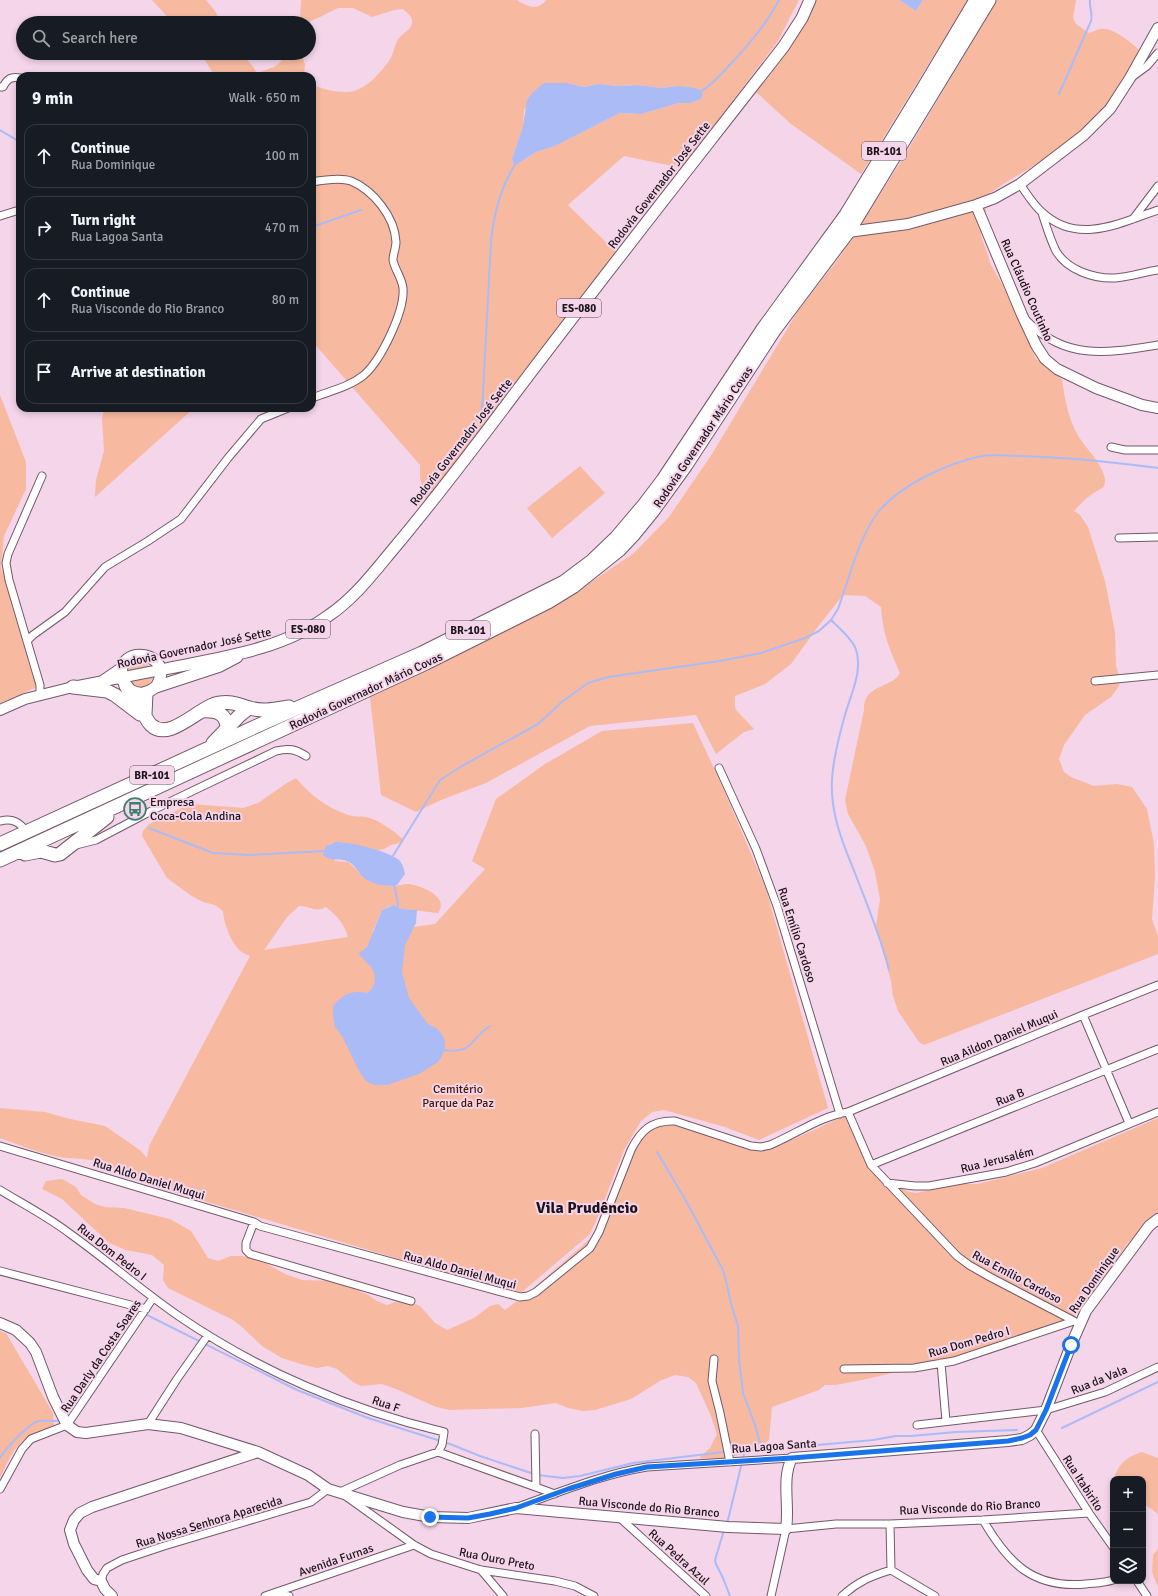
<!DOCTYPE html>
<meta charset="utf-8">
<style>
body{margin:0;font-family:Signika,sans-serif;background:#20242c;color:#f1f3f6}
.controls{position:absolute;right:12px;bottom:12px;display:grid;overflow:hidden;border-radius:8px;box-shadow:0 2px 6px #0003}
.controls button{width:36px;height:36px;display:grid;place-items:center;padding:0;border:0;border-bottom:1px solid #363941;background:#171b24;color:#f1f3f6;font:20px sans-serif}
.stop{position:absolute;width:12px;height:12px;margin:-9px;border:3px solid #1a73e8;border-radius:50%;background:#fff}
.stop.end{background:#1a73e8;border-color:#fff;box-shadow:0 1px 4px #0008}
.list{margin:0;padding:0;list-style:none}
h2{display:flex;justify-content:space-between;align-items:center;height:52px;margin:0;padding:0 16px;font-size:17px}
h2 small{font-size:13px;font-weight:400;color:#9ea1a6}
.list li{display:grid;grid-template-columns:26px 1fr auto;gap:12px;align-items:center;box-sizing:border-box;height:64px;margin:0 8px 8px;padding:0 8px;border:1px solid #363941;border-radius:12px}
.list b{display:block;font-size:15px;white-space:nowrap}
.list p{margin:0;font-size:13px;white-space:nowrap;color:#9ea1a6}
.list em{font-size:13px;font-style:normal;color:#9ea1a6}
.icon{flex:none;width:22px;height:22px;fill:none;stroke:currentColor;stroke-width:2;stroke-linecap:round;stroke-linejoin:round}
.map{position:relative;flex:none;width:1158px;height:1596px;overflow:hidden}
.search{position:absolute;background:#171b24;box-shadow:0 2px 6px #0003;left:16px;top:16px;width:300px;height:44px;display:flex;align-items:center;gap:10px;box-sizing:border-box;padding:0 14px;border-radius:22px;color:#9ea1a6;font-size:15px}
.panel{position:absolute;background:#171b24;box-shadow:0 2px 6px #0003;left:16px;top:72px;width:300px;height:340px;border-radius:12px}
.map>svg:first-child{display:block}
.green{fill:#f7baa0;fill-rule:evenodd}
.water{fill:#abbbf6}
.lines{fill:none;stroke-linecap:round;stroke-linejoin:round}
.stream{stroke:#abbbf6;stroke-width:2}
.street-casing{stroke:#74596b;stroke-width:9}
.secondary-casing{stroke:#74596b;stroke-width:12}
.primary-casing{stroke:#74596b;stroke-width:13}
.highway-casing{stroke:#74596b;stroke-width:15}
.street{stroke:#fff;stroke-width:7}
.secondary{stroke:#fff;stroke-width:10}
.primary{stroke:#fff;stroke-width:11}
.highway{stroke:#fff;stroke-width:13}
.route{stroke:#1a73e8;stroke-width:5}
.labels{text-anchor:middle;stroke-width:4;stroke-linejoin:round;paint-order:stroke}
.shield{fill:#f4d5ea;stroke:#5e4d58;stroke-width:1}
.shield-label{font-size:11px;font-weight:bold;fill:#1d131a}
.street-label{font-size:12px;fill:#1d131a;stroke:#f4d5ea}
.poi-label{font-size:12px;fill:#1d131a;stroke:#f4d5ea;text-anchor:start}
.park-label{font-size:12px;fill:#491800;stroke:#f4d5ea}
.district-label{font-size:16px;font-weight:bold;fill:#1d131a;stroke:#f4d5ea}
</style>
<div class="map">
<svg width="1158" height="1596" viewBox="0 0 1158 1596">
<rect width="100%" height="100%" fill="#f4d5ea"/>
<!-- green -->
<path class="green" d="M152,0H206L215,11L221,23H173Z
M301,0H517C527,7 538,11 546,0H799L778,41L682,168L624,156L568,205L617,253L427,504L420,478V465L312,341V84C322,90 343,94 354,91C368,87 381,72 389,61C394,54 394,45 399,38C403,33 413,29 412,21C412,16 407,13 403,9L394,10L372,17L353,8H338L320,17L306,23L300,18ZM544,83H567L584,87L599,84L617,86L638,85L661,88L678,86L703,95L701,99L691,103H679L641,114L620,113L555,146L536,152L524,160L514,164L512,159L523,126L524,110Z
M816,0H899L916,11L923,0H968L861,174L791,124L756,92L783,55Z
M997,0H1076L1073,18L1076,24L1089,33C1093,32 1097,29 1101,29C1112,27 1131,42 1139,50L1134,65L1105,109L1078,139L1003,184L986,196V210L981,235L991,265L1003,286L1036,359C1046,365 1053,373 1062,379C1065,402 1069,424 1083,443C1089,451 1110,474 1104,486C1103,488 1099,490 1097,491C1087,497 1081,503 1074,511L1080,515L1088,527L1105,581L1115,632L1116,666L1120,679L1119,686L1111,697L1085,715L1064,745L1059,759L1064,772L1071,777L1094,786L1117,784L1132,787L1147,809L1154,844L1155,876L1152,919L1158,936V954L924,1045L919,1042L898,1011L893,996L891,981L876,926L880,899L875,872L866,846L848,814L845,800L864,710C863,684 893,688 900,673C889,648 883,634 881,607L865,596L843,595L820,624L791,664L765,684L735,696V707L736,710L754,729L744,732L716,754L696,715L590,726L486,783L441,800L416,812L381,795L370,697L559,604L634,553L669,517L712,454L798,311L839,258L902,160Z
M200,53H242L254,68L257,74C261,71 272,68 274,67C286,60 282,51 301,53L305,64L304,76H215Z
M0,395L26,462V489L4,536L1,567L40,682L39,686L0,704Z
M104,408H194L95,497L96,480L104,451L102,419Z
M580,466L605,493L552,538L527,508Z
M140,662L146,663L151,668L126,674L133,663Z
M153,676C151,684 146,686 139,689L127,682Z
M693,723L723,788L766,889L828,1108L759,1140L725,1127L664,1110L652,1112L641,1121L624,1150L599,1214L590,1234L522,1292H510L143,1183L144,1178L138,1181C123,1176 111,1165 96,1161C84,1158 71,1159 59,1157C39,1153 19,1145 0,1138V1108L45,1112L70,1119L105,1126L134,1146L141,1151L147,1158L149,1146L250,956C247,954 242,953 239,950C230,940 224,924 223,911L215,905L203,902L190,895L167,878L142,836L143,831L148,825L158,819L191,804L243,808L258,803L287,783L296,778C311,796 326,807 348,815C354,817 360,816 366,817C380,820 393,831 403,839C399,845 395,843 389,846C387,847 386,848 384,849C370,854 350,839 329,844L335,861L348,862C358,869 363,880 375,883C380,885 388,887 393,886C398,886 403,884 409,884C422,886 450,897 438,913L402,909L393,905L389,906L382,910L372,933L435,924L485,869L472,861L496,799L545,764L602,731ZM299,906C311,906 314,913 326,907C337,916 344,923 348,937L264,950L287,917Z
M848,1116L853,1129L879,1171L906,1191L916,1193L961,1184H977L1042,1168L1158,1118V1214L1149,1221L1127,1244L1081,1313L1066,1320L969,1353L933,1363L867,1379L836,1385H825L819,1390L772,1407L769,1440L758,1450L722,1459L699,1458L710,1448L717,1434L711,1416L696,1383L688,1377L675,1375L660,1381L631,1399L595,1410L583,1411L568,1408L556,1403L522,1408L450,1410L436,1407L396,1389L382,1384L361,1386L353,1382L337,1369L328,1366L317,1368L304,1365L282,1358L262,1346L242,1327L233,1320L168,1288L163,1280L164,1265L152,1255L126,1250L109,1243L62,1199L42,1189L46,1181L62,1179L76,1187L81,1195L95,1204L105,1207L124,1208L170,1219L191,1231L208,1258L218,1261L231,1256H243L259,1259L285,1274L302,1280L334,1281L353,1288L368,1295L377,1301L387,1305L398,1301H408L420,1306L435,1323L447,1330L474,1318L490,1306L498,1304L505,1310L527,1294L592,1237L608,1209L636,1147L647,1131L663,1121L726,1140L763,1149L781,1145L840,1118Z
M0,1331L6,1333L53,1413L54,1427C46,1430 36,1433 28,1437C14,1445 7,1464 0,1478Z
M1142,1452L1158,1458V1514L1143,1503V1479H1118L1115,1475C1120,1462 1129,1456 1142,1452Z
M1158,1549V1587L1152,1572L1153,1555Z"/>
<!-- water -->
<path class="water" d="M899,0H923L916,11Z
M544,83H567L584,87L599,84L617,86L638,85L661,88L678,86L696,88L701,91L703,95L701,99L691,103H679L641,114L620,113L555,146L536,152L519,163L514,164L512,159L523,126L527,100L533,92Z
M336,842C351,842 388,851 399,860C403,864 404,869 405,874L397,885C387,888 370,884 362,876C358,872 355,865 349,862C340,857 333,863 323,855L326,846Z
M393,905L402,909L417,910L416,923L405,945L402,972L409,998L414,1005L428,1024L436,1028L442,1034L445,1042V1047L442,1056L438,1062L419,1074L387,1085H374L366,1081L359,1071L342,1036L335,1027L333,1016V1006C343,994 351,990 367,993C376,987 377,976 371,967C366,961 361,959 359,952L362,951L367,947L382,910Z"/>
<g class="lines">
<!-- stream -->
<path class="stream" d="M699,92C709,88 716,79 723,72C744,50 765,27 779,0
M1059,94L1091,21C1093,14 1089,7 1090,0
M0,130L20,142
M312,227L361,210
M482,412L491,241C494,213 501,186 516,163
M831,620C839,628 850,637 855,647C864,669 851,694 845,715C839,736 833,758 832,780C830,813 843,844 855,873C867,905 881,937 889,970
M149,828L213,853L250,855L325,851
M391,859L440,780L462,766L538,724L563,701L588,683L608,677L720,661L761,653L805,638L819,631L831,620L838,609C849,579 859,536 879,511C902,484 948,463 982,456C993,454 1007,456 1019,456C1065,457 1112,462 1158,468
M394,884L398,904L397,908
M443,1050C475,1054 469,1039 490,1026
M657,1152L685,1199L723,1270L727,1285L731,1304L738,1326L739,1359L743,1393L755,1425L762,1450
M145,1314L297,1390L368,1418L450,1444L480,1456L534,1474
M1062,1428L1158,1382
M0,1458C6,1448 29,1423 39,1421C47,1420 54,1422 62,1420
M538,1475L563,1478L580,1476L633,1463L723,1452L773,1449L873,1440L896,1436H911L956,1432L1017,1430
M727,1524L745,1450
M724,1530L715,1560L716,1564L723,1578L730,1596"/>
<!-- street casing -->
<g class="street-casing">
<path id="street" d="M1132,77L1147,66L1158,53
M0,87H3C7,79 11,76 20,78
M312,182C323,180 340,177 351,181C373,190 395,217 396,242C396,248 393,254 393,260C394,268 402,278 403,288C405,311 381,360 364,375C349,387 330,391 312,398
M1020,184C1027,194 1034,206 1043,213C1078,245 1120,223 1158,210
M1042,213C1046,225 1050,239 1056,251C1067,270 1094,279 1115,278C1129,277 1144,272 1158,270
M0,216L16,211
M1133,219L1158,186
M1027,321C1066,361 1108,353 1158,345
M1111,447L1125,450H1158
M1119,538L1158,537
M27,641L33,635L65,612L105,567L148,541L181,519L228,458L261,419L288,408
M1095,681L1158,675
M40,695V685L9,580L6,563L8,554L42,476
M719,768L756,849L777,906L840,1114
M0,821C13,818 19,822 27,832
M76,845L96,840L157,808L276,751C289,748 295,749 306,756
M1083,1015L1129,1123
M848,1112L871,1165L957,1256L969,1265L990,1277L1080,1324
M0,1146L254,1222L260,1226L520,1297L528,1296L536,1292L590,1248L599,1232L631,1150C641,1130 652,1120 675,1121L751,1146L761,1147L770,1145C796,1134 821,1116 848,1112L1083,1015L1158,985
M871,1165L1158,1049
M887,1183L915,1186H929L1006,1172L1035,1163L1158,1112
M0,1190C23,1204 48,1217 69,1233C107,1260 142,1291 180,1317C259,1371 351,1410 444,1432L442,1445L438,1452L400,1465L340,1492L414,1545L431,1554L481,1570L555,1581L575,1586L594,1596
M254,1222L246,1243V1250L250,1254L411,1301
M0,1271L146,1309
M714,1359L712,1381L720,1413L730,1462
M941,1363L946,1421
M844,1369L914,1368L954,1361L1074,1321
M148,1424L177,1379L208,1335
M917,1425L1046,1410L1105,1392L1158,1367
M1036,1430L1089,1513L1113,1547
M535,1434L536,1486
M438,1452L555,1494
M0,1489L22,1449L31,1439L67,1425L153,1298
M518,1507C560,1492 603,1474 647,1467L792,1458
M620,1518L706,1596
M983,1520C1008,1563 1033,1589 1086,1584C1095,1583 1104,1583 1113,1580
M890,1524L891,1570
M481,1570L503,1596
M101,1581L103,1574L107,1568L122,1560L164,1546L311,1502L328,1489
M1137,1581L1147,1596
M275,1593L289,1596
M265,1596L414,1545
M771,1596L786,1529L836,1524H890L983,1520L1089,1513
M842,1596C857,1582 871,1576 891,1570L935,1596"/>
</g>
<!-- secondary casing -->
<g class="secondary-casing">
<path id="secondary" d="M976,205L1022,315L1036,345L1045,359L1057,369L1096,388L1142,405L1158,408
M848,232L908,224L976,205L995,198L1020,184L1084,135L1110,109L1130,78L1158,28
M0,710L25,699L73,687L160,670
M0,1323L16,1330L30,1343L36,1352L53,1397L67,1425L77,1432L86,1433L148,1424L181,1428L258,1452L308,1475L328,1489L403,1512L431,1517L468,1518L516,1508L728,1527L786,1529C790,1506 781,1479 792,1458L1008,1441L1022,1439L1030,1435L1036,1430L1046,1410L1071,1345L1086,1311L1149,1226L1158,1219
M112,1596L105,1589L101,1581L94,1579L87,1570L74,1544L70,1530L74,1520L80,1513L92,1507L258,1452"/>
</g>
<!-- primary casing -->
<g class="primary-casing">
<path id="primary" d="M160,670C217,658 280,651 328,616C355,598 374,572 395,547C436,498 474,448 513,396C601,279 693,163 784,46L802,18L810,0
M103,681L122,668
M156,687C178,651 115,643 122,677C124,688 134,695 145,693C149,692 152,689 156,687L220,666L237,657"/>
</g>
<!-- highway casing -->
<g class="highway-casing">
<path id="highway" d="M126,686C132,696 138,705 144,714C146,718 148,722 151,725C170,743 200,705 220,703C232,701 238,705 250,708C262,712 276,709 289,707
M73,687L107,691L115,695L140,714
M202,711C216,710 227,713 227,729
M145,715L146,693
M213,743L239,716L249,708
M0,844L268,721L422,653L564,582L592,561L616,538L644,505L663,480L763,329L846,215L926,84L976,0
M25,854L41,851L55,855L60,854L107,817
M0,860L426,663L548,602L574,586L619,550L634,534L652,512L686,465L775,329L848,232L989,0"/>
</g>
<!-- street -->
<use href="#street" class="street"/>
<!-- secondary -->
<use href="#secondary" class="secondary"/>
<!-- primary -->
<use href="#primary" class="primary"/>
<!-- highway -->
<use href="#highway" class="highway"/>
</g>
<g class="lines">
<!-- route -->
<path class="route" d="M430,1517L468,1518L490,1514L516,1508L568,1489L616,1474L647,1467L792,1458L1008,1441L1022,1438L1030,1435L1036,1430L1046,1410L1071,1345"/>
</g>
<!-- icons -->
<defs>
<g id="bus-ring" transform="scale(1.15)"><circle r="9.5" fill="#f4d5ea" stroke="#3f7f6e" stroke-width="1.5"/><path d="M-5-6H5V4H4V6H2V4H-2V6H-4V4H-5ZM-3.5-4V0h7V-4ZM-3.5 1.2v1.5H-2V1.2ZM2 1.2v1.5H3.5V1.2Z" fill="#3f7f6e"/></g>
</defs>
<g fill-rule="evenodd">
<use href="#bus-ring" x="135" y="809"/>
</g>
<g class="labels">
<!-- shield labels -->
<g class="shield">
<rect x="862" y="142" width="44" height="18" rx="3"/>
<rect x="557" y="299" width="44" height="18" rx="3"/>
<rect x="286" y="620" width="44" height="18" rx="3"/>
<rect x="446" y="621" width="44" height="18" rx="3"/>
<rect x="130" y="766" width="44" height="18" rx="3"/>
</g>
<g class="shield-label">
<text x="884" y="155">BR-101</text>
<text x="579" y="312">ES-080</text>
<text x="308" y="633">ES-080</text>
<text x="468" y="634">BR-101</text>
<text x="152" y="779">BR-101</text>
</g>
<!-- street labels -->
<g class="street-label">
<text transform="translate(659 185) rotate(-52)" y="4">Rodovia Governador José Sette</text>
<text transform="translate(1027 290) rotate(66)" y="4">Rua Cláudio Coutinho</text>
<text transform="translate(703 437) rotate(-56)" y="4">Rodovia Governador Mário Covas</text>
<text transform="translate(461 442) rotate(-52)" y="4">Rodovia Governador José Sette</text>
<text transform="translate(194 648) rotate(-12)" y="4">Rodovia Governador José Sette</text>
<text transform="translate(366 691) rotate(-25)" y="4">Rodovia Governador Mário Covas</text>
<text transform="translate(797 935) rotate(72)" y="4">Rua Emílio Cardoso</text>
<text transform="translate(999 1038) rotate(-23)" y="4">Rua Aildon Daniel Muqui</text>
<text transform="translate(1010 1097) rotate(-22)" y="4">Rua B</text>
<text transform="translate(997 1160) rotate(-14)" y="4">Rua Jerusalém</text>
<text transform="translate(149 1179) rotate(17)" y="4">Rua Aldo Daniel Muqui</text>
<text transform="translate(112 1252) rotate(38)" y="4">Rua Dom Pedro I</text>
<text transform="translate(460 1270) rotate(15)" y="4">Rua Aldo Daniel Muqui</text>
<text transform="translate(1017 1277) rotate(28)" y="4">Rua Emílio Cardoso</text>
<text transform="translate(1094 1280) rotate(-55)" y="4">Rua Dominique</text>
<text transform="translate(969 1342) rotate(-16)" y="4">Rua Dom Pedro I</text>
<text transform="translate(101 1356) rotate(-56)" y="4">Rua Darly da Costa Soares</text>
<text transform="translate(1099 1380) rotate(-22)" y="4">Rua da Vala</text>
<text transform="translate(386 1404) rotate(19)" y="4">Rua F</text>
<text transform="translate(774 1446) rotate(-4)" y="4">Rua Lagoa Santa</text>
<text transform="translate(1083 1483) rotate(57)" y="4">Rua Itabirito</text>
<text transform="translate(649 1507) rotate(5)" y="4">Rua Visconde do Rio Branco</text>
<text transform="translate(970 1507) rotate(-3)" y="4">Rua Visconde do Rio Branco</text>
<text transform="translate(209 1522) rotate(-17)" y="4">Rua Nossa Senhora Aparecida</text>
<text transform="translate(679 1557) rotate(42)" y="4">Rua Pedra Azul</text>
<text transform="translate(497 1559) rotate(11)" y="4">Rua Ouro Preto</text>
<text transform="translate(336 1560) rotate(-19)" y="4">Avenida Furnas</text>
</g>
<!-- poi labels -->
<g class="poi-label">
<text x="150" y="806">Empresa<tspan x="150" dy="14">Coca-Cola Andina</tspan></text>
</g>
<!-- park labels -->
<g class="park-label">
<text x="458" y="1093">Cemitério<tspan x="458" dy="14">Parque da Paz</tspan></text>
</g>
<!-- district labels -->
<g class="district-label">
<text x="587" y="1213">Vila Prudêncio</text>
</g>
</g>
</svg>
<div class="controls">
<button>+</button>
<button>−</button>
<button><svg class="icon" aria-label="layers" viewBox="0 0 24 24"><path d="M12 4l9 5-9 5-9-5zM3 14l9 5 9-5"/></svg></button>
</div>
<div class="stop" style="left:1071px;top:1345px"></div>
<div class="stop end" style="left:430px;top:1517px"></div>
<div class="search"><svg class="icon" aria-label="search" viewBox="0 0 24 24"><circle cx="10" cy="10" r="6"/><path d="M15 15l6 6"/></svg>Search here</div>
<section class="panel">
<h2>9 min<small>Walk · 650 m</small></h2>
<ul class="list">
<li><svg class="icon" aria-label="ahead" viewBox="0 0 24 24"><path d="M12 20V5M6 11l6-6 6 6"/></svg><div><b>Continue</b><p>Rua Dominique</p></div><em>100 m</em></li>
<li><svg class="icon" aria-label="right" viewBox="0 0 24 24"><path d="M7 20v-9h11M14 6l5 5-5 5"/></svg><div><b>Turn right</b><p>Rua Lagoa Santa</p></div><em>470 m</em></li>
<li><svg class="icon" aria-label="ahead" viewBox="0 0 24 24"><path d="M12 20V5M6 11l6-6 6 6"/></svg><div><b>Continue</b><p>Rua Visconde do Rio Branco</p></div><em>80 m</em></li>
<li><svg class="icon" aria-label="arrive" viewBox="0 0 24 24"><path d="M6 21V4h12l-3 4 3 4H6"/></svg><div><b>Arrive at destination</b></div></li>
</ul>
</section>
</div>
